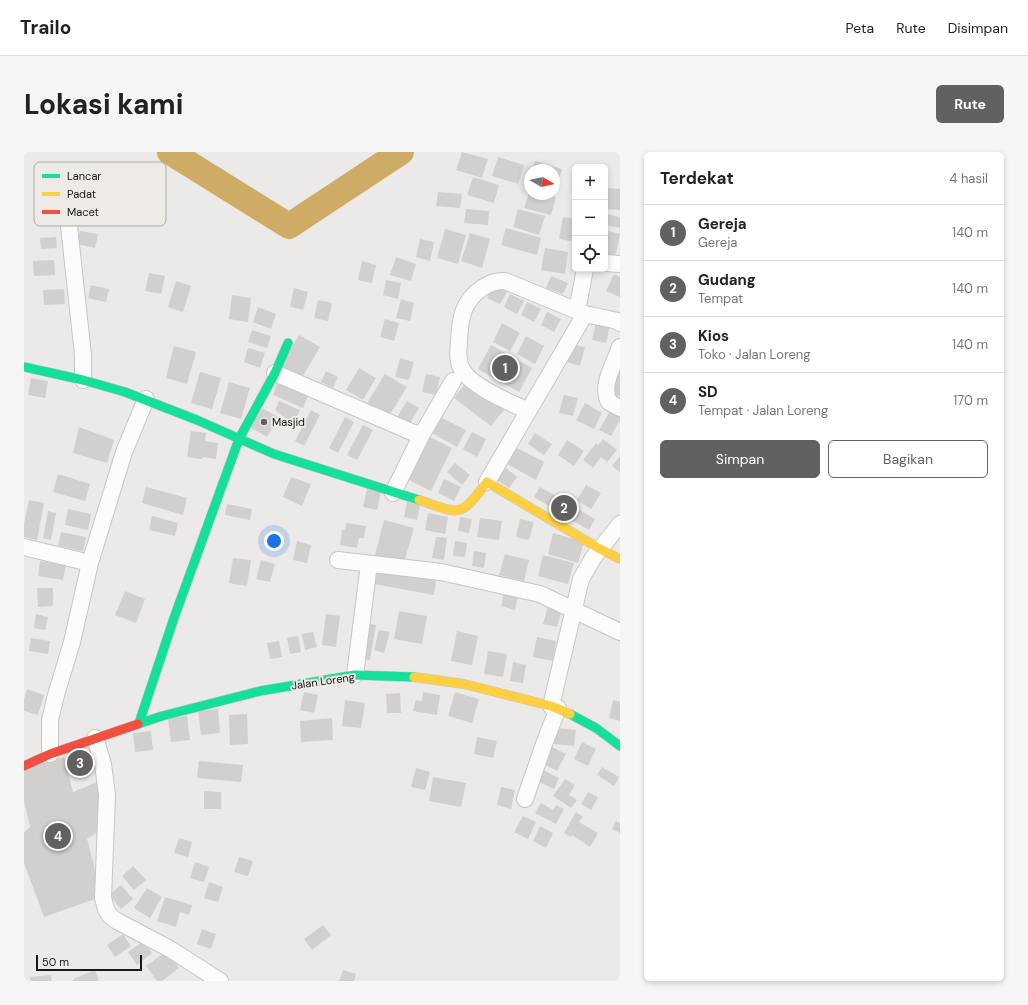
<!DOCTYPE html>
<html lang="id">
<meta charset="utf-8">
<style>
body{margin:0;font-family:"DM Sans",sans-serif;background:#f6f6f6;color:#222}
.controls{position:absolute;right:12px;top:12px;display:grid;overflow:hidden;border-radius:6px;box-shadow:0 2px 6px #0003}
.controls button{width:36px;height:36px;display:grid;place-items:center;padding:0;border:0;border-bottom:1px solid #e0e0e0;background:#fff;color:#222;font:20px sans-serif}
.compass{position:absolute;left:500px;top:12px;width:36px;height:36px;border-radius:50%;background:#fff;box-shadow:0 2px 6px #0003;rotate:99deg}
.scale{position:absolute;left:12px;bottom:10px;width:106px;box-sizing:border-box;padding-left:4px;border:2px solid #181715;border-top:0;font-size:11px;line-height:14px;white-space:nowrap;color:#181715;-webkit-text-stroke:3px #eeebe6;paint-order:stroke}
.you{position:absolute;left:250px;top:389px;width:14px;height:14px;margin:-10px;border:3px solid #fff;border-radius:50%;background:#1a73e8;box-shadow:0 0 0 6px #1a73e833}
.badge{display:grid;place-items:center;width:26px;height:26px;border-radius:50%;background:#62615f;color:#fff;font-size:13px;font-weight:700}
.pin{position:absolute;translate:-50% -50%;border:2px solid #fff;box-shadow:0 1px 4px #0006}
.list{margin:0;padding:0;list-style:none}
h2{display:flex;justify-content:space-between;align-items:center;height:52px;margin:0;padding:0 16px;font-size:17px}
h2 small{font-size:13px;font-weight:400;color:#767676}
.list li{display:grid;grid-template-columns:26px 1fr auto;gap:12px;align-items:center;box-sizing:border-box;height:56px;padding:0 16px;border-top:1px solid #e0e0e0}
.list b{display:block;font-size:15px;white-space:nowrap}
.list p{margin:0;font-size:13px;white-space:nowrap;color:#767676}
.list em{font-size:13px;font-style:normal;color:#767676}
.actions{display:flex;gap:8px;padding:12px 16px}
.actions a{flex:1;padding:9px 0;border:1px solid #62615f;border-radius:6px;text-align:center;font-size:14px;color:#62615f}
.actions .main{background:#62615f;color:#fff}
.icon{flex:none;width:22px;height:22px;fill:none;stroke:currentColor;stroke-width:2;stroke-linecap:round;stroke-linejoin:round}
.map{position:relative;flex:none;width:596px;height:829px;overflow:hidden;border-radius:6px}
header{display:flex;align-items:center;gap:24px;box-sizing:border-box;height:56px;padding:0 20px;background:#fff;border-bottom:1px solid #e0e0e0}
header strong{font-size:19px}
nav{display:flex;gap:22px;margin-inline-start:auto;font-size:14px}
.intro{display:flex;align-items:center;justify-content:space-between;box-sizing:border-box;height:96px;padding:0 24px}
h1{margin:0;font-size:28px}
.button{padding:10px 18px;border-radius:6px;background:#62615f;color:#fff;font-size:14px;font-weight:700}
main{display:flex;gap:24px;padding:0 24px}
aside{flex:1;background:#fff;border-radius:6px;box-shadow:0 2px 6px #0003}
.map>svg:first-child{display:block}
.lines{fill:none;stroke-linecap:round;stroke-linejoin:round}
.river{stroke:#ceac66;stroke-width:26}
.building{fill:#d1d0ce}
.street-casing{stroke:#c8c6c5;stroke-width:18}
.fast-casing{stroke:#c8c6c5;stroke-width:10}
.slow-casing{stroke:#c8c6c5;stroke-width:10}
.jam-casing{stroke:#c8c6c5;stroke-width:10}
.street{stroke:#fcfcfc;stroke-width:16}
.fast{stroke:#16e098;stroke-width:9}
.slow{stroke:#ffcf43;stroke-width:9}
.jam{stroke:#f24e42;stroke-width:9}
.poi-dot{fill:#62615f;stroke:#eeebe6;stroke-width:1.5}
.labels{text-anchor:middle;stroke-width:4;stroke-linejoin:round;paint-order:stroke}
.poi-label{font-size:11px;fill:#181715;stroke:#eeebe6;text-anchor:start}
.street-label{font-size:11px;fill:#181715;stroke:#eeebe6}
.key{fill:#eeebe6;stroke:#aeaba7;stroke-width:1}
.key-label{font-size:11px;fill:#181715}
</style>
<header>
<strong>Trailo</strong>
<nav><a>Peta</a><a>Rute</a><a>Disimpan</a></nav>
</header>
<div class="intro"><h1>Lokasi kami</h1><a class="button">Rute</a></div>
<main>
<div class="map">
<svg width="596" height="829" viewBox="0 0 596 829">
<rect width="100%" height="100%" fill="#eceae8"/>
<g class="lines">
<!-- river -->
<path class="river" d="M146,0L265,74L377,0"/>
</g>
<!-- building -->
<path class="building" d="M438,0L464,7L458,26L432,18Z
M474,5L500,13L494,32L468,24Z
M511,9L538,17L532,36L530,35V18H509Z
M449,25L475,33L470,51L443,43Z
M581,36L596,37V58L581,57Z
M506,38V42H522L532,45L527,63L500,56Z
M414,40L438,42L436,56L412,54Z
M442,57L465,59L464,73L440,71Z
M494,57L521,64L515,83L489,75Z
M583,62L596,65V76L581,73Z
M539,65L551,67V90L535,87Z
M482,76L517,86L513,103L477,93Z
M421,77L442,83L434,112L413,106Z
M581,78L596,82L591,106L581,103Z
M56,79L74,82L71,96L53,92Z
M446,81L466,87L458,116L437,109Z
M32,85L33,96L17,97L16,86Z
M396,87L410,90L406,109L392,105Z
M521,96L544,100L541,122L517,118Z
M372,105L392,112L387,129L366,123Z
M30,108L31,123L10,124L9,109Z
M338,109L352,113L348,131L334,128Z
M125,121L141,124L137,142L121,139Z
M590,122L596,125V145L582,139Z
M527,124L544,131L539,142L522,136Z
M362,128L377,131L374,147L359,143Z
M152,129L167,134L159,160L144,155Z
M67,133L85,137L82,150L64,146Z
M470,133L483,140L476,152L463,146Z
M270,136L284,140L279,158L266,155Z
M40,137L41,152L20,153L19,138Z
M486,142L500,149L493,162L480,155Z
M208,143L227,146L224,170L205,167Z
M377,147L390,151L386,169L372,166Z
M294,148L308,151L304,169L290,166Z
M503,150L517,157L510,170L497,163Z
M234,155L252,162L247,177L229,170Z
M523,160L537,167L530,180L517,173Z
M361,167L375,171L370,189L356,185Z
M572,170L586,173L582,191L568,188Z
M478,171L496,181L486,199L469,190Z
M228,178L247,184L243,196L224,190Z
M275,183L296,195L277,227L256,215Z
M502,184L520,194L511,212L493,202Z
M547,192L561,195L556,214L543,210Z
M467,193L508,216L495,240L454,217Z
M150,194L172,200L163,232L142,226Z
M224,196L241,201L236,216L220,210Z
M376,206L390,210L385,228L371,225Z
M335,216L352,226L339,248L322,238Z
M592,216L596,217V244L587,243Z
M302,219L314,225L309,236L297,230Z
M176,220L197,226L188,257L167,251Z
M361,222L383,235L363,267L342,253Z
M402,222L416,225L412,243L398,240Z
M7,226L24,229L21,246L4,243Z
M254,229L285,242L279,256L249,243Z
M443,229L480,258L467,274L430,246Z
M205,230L226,236L217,267L196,261Z
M540,243L554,246L549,264L535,261Z
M255,249L276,258L269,272L251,258Z
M383,249L395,256L385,273L373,265Z
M561,251L578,261L570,277L552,268Z
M238,256L254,265L243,285L226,275Z
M287,258L296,263L280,294L271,289Z
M586,259L596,264V268L587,284L575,278Z
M414,264L442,278L433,295L406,280Z
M321,265L330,270L314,301L305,296Z
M339,273L349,278L333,308L323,303Z
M55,275L90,288L83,311L49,301Z
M167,279L182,281L181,289L194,291L192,307L179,305L178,307L163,305Z
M448,280L462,287L453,305L439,297Z
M511,281L528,292L520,303L504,292Z
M406,285L428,296L407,339L385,328Z
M579,287L593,298L583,310L577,305L569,316L559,308L572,291L574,293Z
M543,288L560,299L550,314L534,303Z
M491,295L520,310L512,328L483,312Z
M596,304V320L588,314Z
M431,311L446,323L438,333L423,320Z
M482,316L493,325L485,336L473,328Z
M34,322L66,332L61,349L29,340Z
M267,325L287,332L278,354L259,345Z
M420,327L437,335L430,349L414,341Z
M562,333L577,341L567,357L553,348Z
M122,335L163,346L159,363L118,351Z
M516,335L571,367L565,378L510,345Z
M343,337L357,340L353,358L339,355Z
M5,348L20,351L13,388L0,385V372Z
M383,350L396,353L393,368L380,365Z
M203,352L228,357L226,368L201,363Z
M44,357L67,362L64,378L41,373Z
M24,359L32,361L27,388L19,386Z
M404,361L424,365L421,382L401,378Z
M128,364L154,371L151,384L125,378Z
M436,365L448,367L445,381L434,379Z
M456,366L478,369L475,388L453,385Z
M496,367L510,370L505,388L492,385Z
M360,368L390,376L380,411L351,403Z
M322,371L342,374L340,386H335L333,396L316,393L318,378H321Z
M37,380L62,385L59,399L34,394Z
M529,381L560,390L554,411L524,402Z
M412,385L423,386L420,408L408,406Z
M273,389L287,393L283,411L269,408Z
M431,389L443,391L441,405L429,404Z
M450,399L462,401L460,416L448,414Z
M481,402L505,408L500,429L475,423Z
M519,403L550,411L544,432L514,424Z
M209,406L227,408L223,434L205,431Z
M237,408L251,412L246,430L232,427Z
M16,409L42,413L39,428L14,424Z
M353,417L412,428L410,443L350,432Z
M13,436H29V454L14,455Z
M481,436L495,439L491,458L477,454Z
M101,439L121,447L112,471L91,463Z
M524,454L538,457L533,475L519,472Z
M375,459L403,464L398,492L370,487Z
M12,462L24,465L21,478L10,476Z
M302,462L316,464L312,495L298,493Z
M341,471L352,473L346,508L334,506Z
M355,478L366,480L360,501L350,498Z
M433,479L454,484L448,513L427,509Z
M289,480L293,495L281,498L278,482Z
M274,484L277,500L266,502L263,486Z
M513,485L532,489L529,509L509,505Z
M7,486L26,489L24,502L5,499Z
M255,489L258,505L246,507L243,491Z
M464,499L483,502L479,525L460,522Z
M489,510L502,513L499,531L486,529Z
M3,537L20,543L14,563L0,559V547Z
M280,540L294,543L290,561L276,558Z
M399,540L416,543L413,563L389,559L392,548L398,549Z
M431,540L455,547L448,571L424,564Z
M376,541L377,561H363L362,542Z
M321,548L341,551L337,576L318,574Z
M589,548L596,550V569L585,566Z
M194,557L196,581L177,583L174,559Z
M223,562L224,592L206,593L205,563Z
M163,564L166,588L147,590L144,566Z
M308,566L309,588L277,590L276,569Z
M533,576L552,578L550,594L530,592Z
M127,579L129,598L111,600L109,581Z
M453,585L473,589L469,606L450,602Z
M558,590L572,597L564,614L550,607Z
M528,595L542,602L533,619L520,612Z
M64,601L66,620L48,622L46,603Z
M40,605L49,640L73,630L77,659V678L63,687L71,717V747L20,765L0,711V680L6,675L0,649V617Z
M175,609L219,613L217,630L173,626Z
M578,615L595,625L590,634L573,623Z
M392,616L406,620L401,638L387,635Z
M517,617L535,626L530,637L511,628Z
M409,625L442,631L437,655L405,649Z
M541,627L551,633L545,643L553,648L547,656L529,644Z
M477,635L491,638L487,657L473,653Z
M180,639L197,640V657H180Z
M564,640L574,645L567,658L557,652Z
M517,651L529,658L532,653L540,657L532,672L511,661Z
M552,660L559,665L555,670L574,681L566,695L548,683L547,685L540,681Z
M499,664L512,670L504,687L490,680Z
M592,669L596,671V681L588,677Z
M516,674L529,681L522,696L509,689Z
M155,686L168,690L164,705L150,701Z
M215,705L229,709L224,724L210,720Z
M171,710L185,715L180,730L166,726Z
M109,714L122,728L110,738L98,724Z
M185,730L199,735L194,750L180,746Z
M97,733L109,747L97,757L85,743Z
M123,736L138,745L126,766L110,756Z
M141,745L168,753L165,763L156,760L152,775L133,769Z
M299,773L307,783L288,798L280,787Z
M178,777L192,782L187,797L173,792Z
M99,782L107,794L91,805L83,793Z
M120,789L128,801L113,813L104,800Z
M143,799L155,816L138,829H133L122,814Z
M71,818L75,829H49V827Z
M319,818L332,822L330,829H315Z
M27,823L28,829H7L6,825Z"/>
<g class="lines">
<!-- street casing -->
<g class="street-casing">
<path id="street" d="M45,74L59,203V228
M581,111L596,112
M553,159L561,117
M596,195C591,211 576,233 585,250L596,256
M251,221L397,284
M504,259C486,250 450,236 439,219C433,211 434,199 435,190C436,167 438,150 458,136C466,131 471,129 481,129L561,162L594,169L596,171
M463,330L561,162
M369,341L397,284L429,229
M0,395L66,411
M314,408L417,420L516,442L596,480
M331,523L345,412
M527,554L557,427L569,406L596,372
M71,586L79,612L83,643L79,746L82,757L86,764L93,769L146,797L196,829
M26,602V568L32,543L48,490L66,411L100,300L122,247
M501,647L520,592L534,556"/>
</g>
<!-- fast casing -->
<g class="fast-casing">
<path id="fast" d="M0,215L59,228L101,240L173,268L250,302L395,348
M546,562L572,576L596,594
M115,571L150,466L215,287L251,221L264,191
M114,572L138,564L236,539L331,523L390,525"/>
</g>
<!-- slow casing -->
<g class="slow-casing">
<path id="slow" d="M395,348C437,362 435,367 463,330L576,397L596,407
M390,525L440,532L527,554L546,562"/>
</g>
<!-- jam casing -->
<g class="jam-casing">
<path id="jam" d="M0,614L26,602L114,572"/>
</g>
<!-- street -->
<use href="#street" class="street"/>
<!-- fast -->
<use href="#fast" class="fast"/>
<!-- slow -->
<use href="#slow" class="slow"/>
<!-- jam -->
<use href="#jam" class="jam"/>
</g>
<!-- markers -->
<circle class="poi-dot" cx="240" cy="270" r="4"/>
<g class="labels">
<!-- poi labels -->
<g class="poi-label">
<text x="248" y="274">Masjid</text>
</g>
<!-- street labels -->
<g class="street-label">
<text transform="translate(299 529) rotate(-8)" y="4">Jalan Loreng</text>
</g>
</g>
<!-- legend -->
<rect x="10" y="10" width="132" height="64" rx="6" class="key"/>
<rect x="18" y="22" width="18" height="4" fill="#16e098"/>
<rect x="18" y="40" width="18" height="4" fill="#ffcf43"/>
<rect x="18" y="58" width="18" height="4" fill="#f24e42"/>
<g class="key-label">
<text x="43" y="28">Lancar</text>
<text x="43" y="46">Padat</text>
<text x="43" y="64">Macet</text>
</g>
</svg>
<div class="controls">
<button>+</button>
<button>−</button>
<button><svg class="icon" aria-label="locate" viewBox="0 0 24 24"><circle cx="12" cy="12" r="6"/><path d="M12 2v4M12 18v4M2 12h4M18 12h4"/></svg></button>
</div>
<svg class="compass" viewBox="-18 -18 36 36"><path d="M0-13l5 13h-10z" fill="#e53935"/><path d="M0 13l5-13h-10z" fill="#767676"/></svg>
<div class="scale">50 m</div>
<div class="you"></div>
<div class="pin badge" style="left:481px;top:216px">1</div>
<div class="pin badge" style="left:540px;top:356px">2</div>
<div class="pin badge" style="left:56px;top:611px">3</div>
<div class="pin badge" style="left:34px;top:684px">4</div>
</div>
<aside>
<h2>Terdekat<small>4 hasil</small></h2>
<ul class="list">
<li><span class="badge">1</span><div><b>Gereja</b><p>Gereja</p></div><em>140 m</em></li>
<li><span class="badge">2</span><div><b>Gudang</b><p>Tempat</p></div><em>140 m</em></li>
<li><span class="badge">3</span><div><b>Kios</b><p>Toko · Jalan Loreng</p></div><em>140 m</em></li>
<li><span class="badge">4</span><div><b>SD</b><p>Tempat · Jalan Loreng</p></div><em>170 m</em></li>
</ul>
<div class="actions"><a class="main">Simpan</a><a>Bagikan</a></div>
</aside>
</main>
